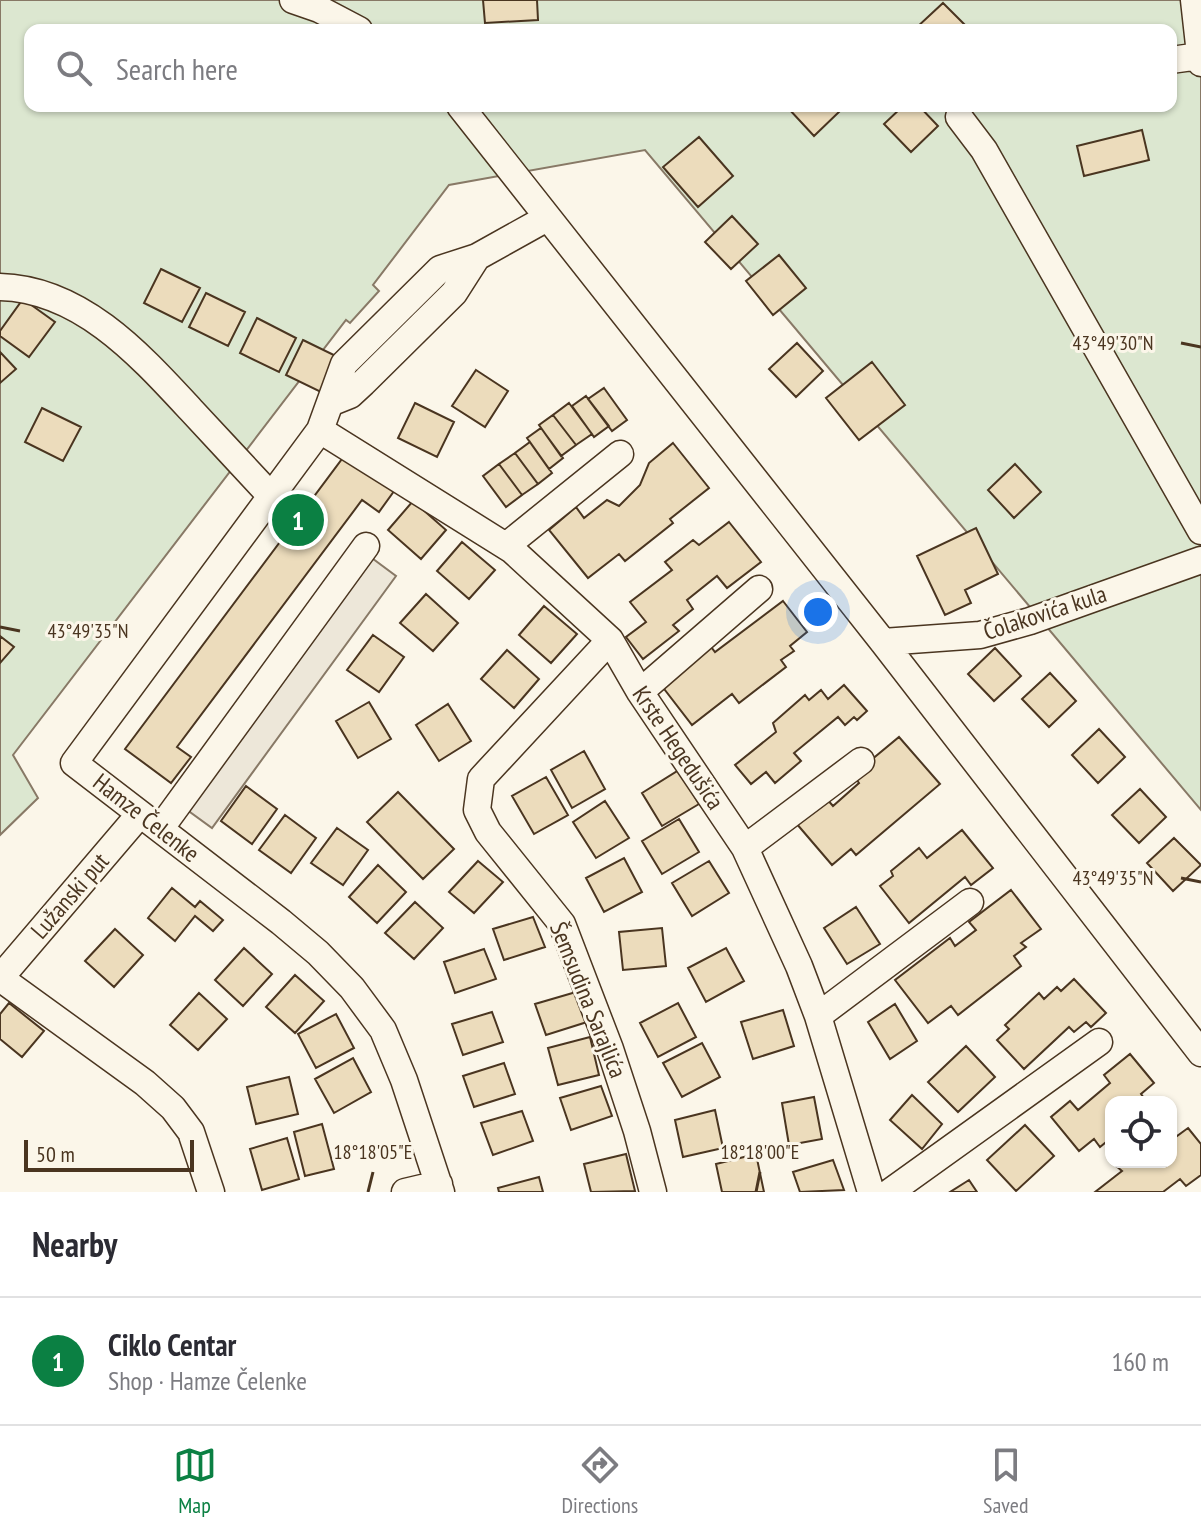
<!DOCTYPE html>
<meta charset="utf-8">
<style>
body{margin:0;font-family:"PT Sans Narrow",sans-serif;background:#f7f7f7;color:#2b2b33}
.controls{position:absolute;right:24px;bottom:24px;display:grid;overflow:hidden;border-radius:16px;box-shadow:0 2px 6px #0004}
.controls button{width:72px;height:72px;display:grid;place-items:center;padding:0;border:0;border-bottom:2px solid #e1e1e2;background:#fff;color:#2b2b33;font:40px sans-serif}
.scale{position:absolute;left:24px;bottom:20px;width:170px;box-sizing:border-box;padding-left:8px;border:4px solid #4a3520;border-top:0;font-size:22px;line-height:28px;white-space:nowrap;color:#4a3520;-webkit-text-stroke:6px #fbf6e9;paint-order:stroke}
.you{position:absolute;left:818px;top:612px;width:28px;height:28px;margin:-20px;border:6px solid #fff;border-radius:50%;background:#1a73e8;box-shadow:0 0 0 12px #1a73e833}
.badge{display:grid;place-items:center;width:52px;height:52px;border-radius:50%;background:#0b8043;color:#fff;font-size:26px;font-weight:700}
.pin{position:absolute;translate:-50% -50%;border:4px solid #fff;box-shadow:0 2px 8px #0006}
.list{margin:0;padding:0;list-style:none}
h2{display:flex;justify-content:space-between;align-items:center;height:104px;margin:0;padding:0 32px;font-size:34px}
h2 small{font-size:26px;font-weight:400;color:#7c7c81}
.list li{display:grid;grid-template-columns:52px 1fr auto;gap:24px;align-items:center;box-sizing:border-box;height:128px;padding:0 32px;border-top:2px solid #e1e1e2}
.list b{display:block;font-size:30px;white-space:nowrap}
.list p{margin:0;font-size:26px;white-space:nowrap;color:#7c7c81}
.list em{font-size:26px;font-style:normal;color:#7c7c81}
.icon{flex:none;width:44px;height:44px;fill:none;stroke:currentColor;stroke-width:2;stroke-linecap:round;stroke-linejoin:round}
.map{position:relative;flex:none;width:1201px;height:1192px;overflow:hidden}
.search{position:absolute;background:#fff;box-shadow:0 2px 6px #0004;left:24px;right:24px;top:24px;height:88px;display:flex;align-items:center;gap:20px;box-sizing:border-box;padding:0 28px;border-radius:16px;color:#7c7c81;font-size:30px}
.sheet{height:232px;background:#fff}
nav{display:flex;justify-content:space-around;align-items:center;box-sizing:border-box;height:112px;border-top:2px solid #e1e1e2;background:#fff;font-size:22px;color:#7c7c81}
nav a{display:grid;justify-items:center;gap:4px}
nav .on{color:#0b8043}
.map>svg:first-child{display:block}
.green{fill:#dce7d0;stroke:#887966;stroke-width:2;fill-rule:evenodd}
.parking{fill:#ede7d9;stroke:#887966;stroke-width:2}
.building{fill:#ecdcbc;stroke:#4a3520;stroke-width:2}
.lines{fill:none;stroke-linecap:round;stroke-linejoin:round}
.minor-casing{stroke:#4a3520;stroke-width:29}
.minor{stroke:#fbf6e9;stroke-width:26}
.ticks{fill:none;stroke:#4a3520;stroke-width:3}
.labels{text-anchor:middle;stroke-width:6;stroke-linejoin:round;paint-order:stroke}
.street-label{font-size:24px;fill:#4a3520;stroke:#fbf6e9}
.ticks-label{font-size:20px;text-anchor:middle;fill:#4a3520;stroke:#fbf6e9;stroke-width:6;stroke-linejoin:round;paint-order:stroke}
</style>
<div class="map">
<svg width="1201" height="1192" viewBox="0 0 1201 1192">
<rect width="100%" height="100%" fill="#fbf6e9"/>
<!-- green -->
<path class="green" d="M0,0H1201V810L645,150L449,185L373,285L379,291L350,323L346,320L13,755L38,798L0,835ZM30,30H1171V106H30Z"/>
<!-- parking -->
<path class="parking" d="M353,544L396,576L212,828L168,796Z"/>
<!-- building -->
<path class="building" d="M483,0H537L538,20L485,23Z
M943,3L970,30L916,28Z
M543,26V30H485V29Z
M790,106H837L841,110L814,136L788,108Z
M903,106H919L938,126L911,152L884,124Z
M1142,130L1149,160L1084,176L1077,146Z
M699,137L733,176L698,207L663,167Z
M732,216L758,244L731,269L705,242Z
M779,255L806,288L773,315L746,281Z
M161,269L200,288L182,322L144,303Z
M206,293L245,312L228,346L189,327Z
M23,299L55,322L29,357L0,336V331Z
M257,318L296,338L279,372L240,353Z
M303,340L342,359L325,394L286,375Z
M797,343L823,371L796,397L769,369Z
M0,352L16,369L0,383Z
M872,362L905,405L859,440L826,398Z
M476,370L508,391L485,427L452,406Z
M604,388L627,420L612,431L588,399Z
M586,396L609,426L594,437L572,406Z
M415,403L454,422L437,457L398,438Z
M569,403L592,434L576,445L553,415Z
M42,408L81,427L63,461L25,442Z
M553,415L576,445L561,456L539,425Z
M541,428L563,458L549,469L527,438Z
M530,442L552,473L538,484L515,453Z
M673,443L709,488L670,519L673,523L625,561L619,554L588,578L549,530L576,507L584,518L607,500L619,506L640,485L649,463Z
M348,451L397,487L379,512L362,500L177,747L191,757L171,783L125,749Z
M515,453L538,484L522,495L499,464Z
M499,464L522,495L506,507L483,476Z
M1015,464L1041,492L1014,518L988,490Z
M413,501L446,530L421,559L388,530Z
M729,522L761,562L727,588L717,576L687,600L693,609L673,625L679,631L643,659L626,637L646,622L630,602L672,570L665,562L693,540L699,545Z
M976,528L998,574L965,590L971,603L945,615L917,556Z
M462,542L495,570L469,599L437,571Z
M426,594L458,623L433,651L400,623Z
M783,601L807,632L790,646L794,651L781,660L786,667L739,703L732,694L692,725L658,681L708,643L715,652Z
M544,606L577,634L551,663L519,635Z
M373,635L404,657L379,692L347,670Z
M0,636L14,647L0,663Z
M995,648L1021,676L994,701L968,674Z
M507,650L539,679L514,708L481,679Z
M1050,673L1076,701L1049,727L1022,699Z
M844,685L867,711L857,720L854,717L845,725L838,717L794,753L801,761L775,783L766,772L751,784L735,765L776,732L773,723L805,695L809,700L821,690L828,699Z
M369,702L391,739L358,758L336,721Z
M448,704L471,741L439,761L416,725Z
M1099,729L1125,757L1098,783L1072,755Z
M899,737L940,784L856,855L851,849L832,865L796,823L826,798L833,806L859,783L853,775Z
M584,751L605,789L572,808L551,770Z
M679,770L699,804L662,826L642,793Z
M546,777L568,815L534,834L512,796Z
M246,786L277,809L252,844L221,821Z
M1140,789L1166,817L1139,843L1112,815Z
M398,792L454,849L423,879L367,822Z
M605,801L629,838L596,858L573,822Z
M285,815L316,838L291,873L259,850Z
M679,819L699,852L662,874L642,841Z
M337,828L368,850L343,885L311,863Z
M962,830L993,868L971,885L965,877L909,923L880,886L893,876L891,871L919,848L927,858Z
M1174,838L1201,865L1173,891L1147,863Z
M624,858L642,892L604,912L586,878Z
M478,861L503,882L474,913L449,892Z
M709,861L729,893L692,916L672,883Z
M378,865L406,892L377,923L349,897Z
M172,888L195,907L200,901L223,920L213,931L195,916L175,941L148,918Z
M1011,890L1041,929L1021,943L1026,947L1014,956L1021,966L958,1015L951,1006L928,1023L895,980L950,938L955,946L976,930L969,922Z
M415,902L443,928L414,959L385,933Z
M856,907L880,944L847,964L824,928Z
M533,917L545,947L504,960L493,929Z
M662,928L666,966L623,970L619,932Z
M115,929L143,955L114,987L85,961Z
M244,948L272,974L243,1006L215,980Z
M726,948L744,981L706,1002L688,968Z
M484,949L496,979L455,993L444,962Z
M295,975L324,1001L295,1033L266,1007Z
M1074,979L1106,1013L1091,1027L1086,1022L1074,1032L1069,1027L1024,1069L997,1040L1009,1029L1005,1025L1039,993L1044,999L1057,987L1061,991Z
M576,992L587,1022L546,1035L535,1004Z
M199,993L227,1019L198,1050L170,1025Z
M9,1003L44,1031L22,1057L0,1039V1014Z
M678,1003L696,1037L658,1057L640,1023Z
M895,1004L917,1041L890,1059L868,1022Z
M783,1010L794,1046L753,1059L741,1022Z
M492,1012L503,1042L463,1055L452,1024Z
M336,1014L354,1048L316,1068L298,1034Z
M590,1037L599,1075L558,1085L548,1048Z
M702,1043L720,1077L682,1097L663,1063Z
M966,1046L995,1077L958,1112L928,1082Z
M1130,1054L1154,1083L1141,1094L1147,1102H1111V1138L1100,1147L1094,1139L1079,1151L1051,1117L1070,1101L1078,1110L1110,1083L1104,1075Z
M353,1058L371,1092L334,1113L315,1079Z
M504,1063L515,1094L474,1107L463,1076Z
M289,1077L298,1114L256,1124L247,1087Z
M601,1086L612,1116L571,1130L560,1098Z
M912,1095L942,1124L922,1149L890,1120Z
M814,1097L822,1139L789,1145L782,1103Z
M715,1110L723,1148L683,1157L675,1120Z
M522,1111L533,1141L493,1155L481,1123Z
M322,1124L334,1169L305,1176L294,1132Z
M1025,1125L1054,1156L1016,1191L987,1160Z
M1188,1128L1201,1144V1175L1186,1186L1180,1179L1163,1192H1095L1122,1171L1116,1166L1123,1162H1171V1133L1177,1136Z
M287,1138L299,1179L262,1190L250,1149Z
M626,1154L635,1191L591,1192L584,1164Z
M756,1154L764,1192H722L716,1164Z
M833,1160L844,1190L800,1192L793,1172Z
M539,1177L543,1192H499L498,1188Z
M969,1180L977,1192H950Z"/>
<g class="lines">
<!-- minor casing -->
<g class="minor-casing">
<path id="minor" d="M293,0L319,9L359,30
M1194,0L1201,63
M1171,60L1200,56
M460,106L883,642L1201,1053
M959,117L984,150L1201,531
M0,287C81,289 140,355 191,410C218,439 244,467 271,496
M330,403L350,395L363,383L454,293L477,257
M320,430L512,550L610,640L640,692L745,848L799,966L818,1016L871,1192
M506,546L620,454
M610,640L481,779L477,810L488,832L562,924L610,1049L637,1131L653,1192
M883,642L980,635L1030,621L1201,560
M640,692L759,589
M160,829L366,546
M745,848L861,761
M0,978L145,1083L173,1108L191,1132L211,1192
M0,978L140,814
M818,1016L970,902
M405,1192L439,1184
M441,1192L404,1080L383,1030L352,988L318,953L281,922L74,763L320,430L344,364L440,269L477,257L547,218
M890,1192L1099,1042"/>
</g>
<!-- minor -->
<use href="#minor" class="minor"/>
</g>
<!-- ticks -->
<path class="ticks" d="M1181,343L1201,347M0,627L20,631M1181,878L1201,882M368,1192L373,1172M756,1192L760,1172"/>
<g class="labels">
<!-- street labels -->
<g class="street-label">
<text transform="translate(1045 613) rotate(-18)" y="8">Čolakovića kula</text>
<text transform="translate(678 748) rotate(56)" y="8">Krste Hegedušića</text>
<text transform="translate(146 818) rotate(38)" y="8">Hamze Čelenke</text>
<text transform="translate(70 896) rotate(-49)" y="8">Lužanski put</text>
<text transform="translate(588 1000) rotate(68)" y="8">Šemsudina Sarajlića</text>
</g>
</g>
<g class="ticks-label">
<text x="1113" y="350">43°49'30"N</text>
<text x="88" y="638">43°49'35"N</text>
<text x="1113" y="885">43°49'35"N</text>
<text x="373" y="1159">18°18'05"E</text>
<text x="760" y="1159">18°18'00"E</text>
</g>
</svg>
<div class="controls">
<button><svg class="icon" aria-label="locate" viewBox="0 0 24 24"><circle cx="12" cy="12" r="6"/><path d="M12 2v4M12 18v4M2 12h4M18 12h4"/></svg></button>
</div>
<div class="scale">50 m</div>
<div class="you"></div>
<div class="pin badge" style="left:298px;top:520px">1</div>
<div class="search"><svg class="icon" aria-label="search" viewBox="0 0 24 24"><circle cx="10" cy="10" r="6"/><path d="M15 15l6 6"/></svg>Search here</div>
</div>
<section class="sheet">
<h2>Nearby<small></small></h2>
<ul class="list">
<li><span class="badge">1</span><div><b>Ciklo Centar</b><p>Shop · Hamze Čelenke</p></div><em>160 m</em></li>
</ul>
</section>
<nav>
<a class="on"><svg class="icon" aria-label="map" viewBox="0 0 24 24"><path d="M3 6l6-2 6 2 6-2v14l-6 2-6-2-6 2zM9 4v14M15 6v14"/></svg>Map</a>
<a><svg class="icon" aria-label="directions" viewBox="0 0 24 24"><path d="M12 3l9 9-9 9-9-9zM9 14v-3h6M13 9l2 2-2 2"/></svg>Directions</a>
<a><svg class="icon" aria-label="saved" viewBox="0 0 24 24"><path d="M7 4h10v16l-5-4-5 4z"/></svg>Saved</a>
</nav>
